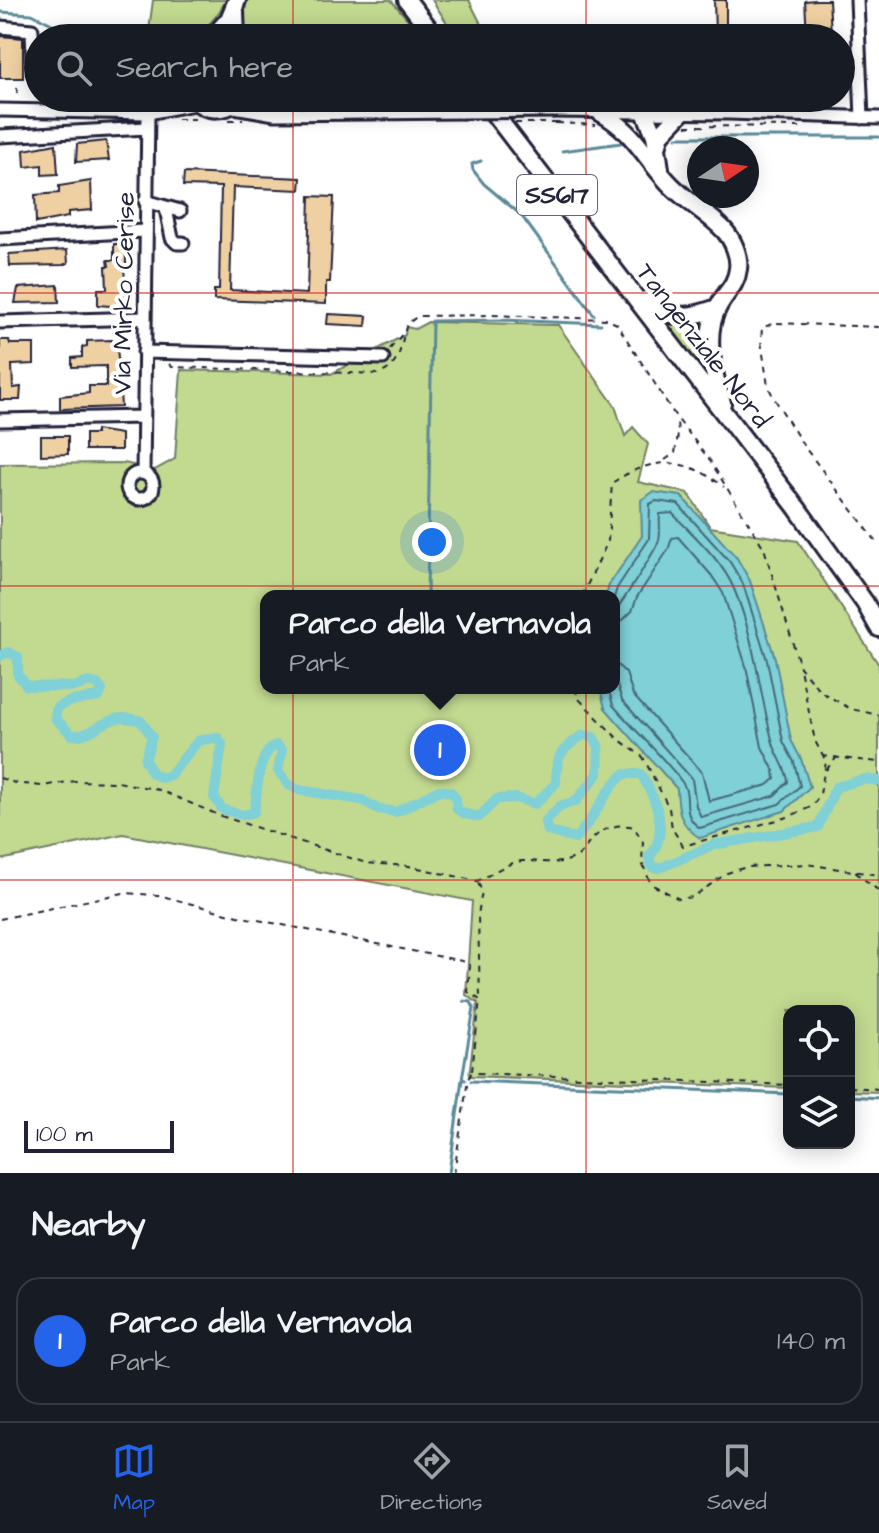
<!DOCTYPE html>
<style>
body{margin:0;font-family:"Architects Daughter",sans-serif;background:#242831;color:#f1f3f6}
.controls{position:absolute;right:24px;bottom:24px;display:grid;overflow:hidden;border-radius:16px;box-shadow:0 4px 20px #0003}
.controls button{width:72px;height:72px;display:grid;place-items:center;padding:0;border:0;border-bottom:2px solid #363941;background:#171b24;color:#f1f3f6;font:40px sans-serif}
.compass{position:absolute;left:687px;top:136px;width:72px;height:72px;border-radius:50%;background:#171b24;box-shadow:0 4px 20px #0003;rotate:77deg}
.scale{position:absolute;left:24px;bottom:20px;width:150px;box-sizing:border-box;padding-left:8px;border:4px solid #22223b;border-top:0;font-size:22px;line-height:28px;white-space:nowrap;color:#22223b;-webkit-text-stroke:6px #fff;paint-order:stroke}
.you{position:absolute;left:432px;top:542px;width:28px;height:28px;margin:-20px;border:6px solid #fff;border-radius:50%;background:#1a73e8;box-shadow:0 0 0 12px #1a73e833}
.badge{display:grid;place-items:center;width:52px;height:52px;border-radius:50%;background:#2563eb;color:#fff;font-size:26px;font-weight:700}
.pin{position:absolute;translate:-50% -50%;border:4px solid #fff;box-shadow:0 2px 8px #0006}
.popup{position:absolute;left:260px;top:590px;width:360px;height:104px;box-sizing:border-box;display:grid;place-content:center;border-radius:16px;background:#171b24;filter:drop-shadow(0 2px 6px #0005);font-size:26px;white-space:nowrap;color:#9ea1a6}
.popup b{font-size:30px;color:#f1f3f6}
.popup::after{content:'';position:absolute;left:50%;top:100%;margin-left:-16px;border:16px solid transparent;border-top-color:#171b24}
.list{margin:0;padding:0;list-style:none}
h2{display:flex;justify-content:space-between;align-items:center;height:104px;margin:0;padding:0 32px;font-size:34px}
h2 small{font-size:26px;font-weight:400;color:#9ea1a6}
.list li{display:grid;grid-template-columns:52px 1fr auto;gap:24px;align-items:center;box-sizing:border-box;height:128px;margin:0 16px 16px;padding:0 16px;border:2px solid #363941;border-radius:24px}
.list b{display:block;font-size:30px;white-space:nowrap}
.list p{margin:0;font-size:26px;white-space:nowrap;color:#9ea1a6}
.list em{font-size:26px;font-style:normal;color:#9ea1a6}
.icon{flex:none;width:44px;height:44px;fill:none;stroke:currentColor;stroke-width:2;stroke-linecap:round;stroke-linejoin:round}
.map{position:relative;flex:none;width:879px;height:1173px;overflow:hidden}
.search{position:absolute;background:#171b24;box-shadow:0 4px 20px #0003;left:24px;right:24px;top:24px;height:88px;display:flex;align-items:center;gap:20px;box-sizing:border-box;padding:0 28px;border-radius:44px;color:#9ea1a6;font-size:30px}
.sheet{height:248px;background:#171b24}
nav{display:flex;justify-content:space-around;align-items:center;box-sizing:border-box;height:112px;border-top:2px solid #363941;background:#171b24;font-size:22px;color:#9ea1a6}
nav a{display:grid;justify-items:center;gap:4px}
nav .on{color:#2563eb}
.map>svg:first-child{display:block}
.green{fill:#c2d990;stroke:#727e66;stroke-width:2;fill-rule:evenodd}
.water{fill:#7fd0d7;stroke:#5a8a99;stroke-width:2}
.lines{fill:none;stroke-linecap:round;stroke-linejoin:round}
.shore{stroke:#476879;stroke-width:2}
.stream{stroke:#5a8a99;stroke-width:3}
.canal{stroke:#7fd0d7;stroke-width:10}
.building{fill:#efd0a2;stroke:#22223b;stroke-width:2}
.minor-casing{stroke:#22223b;stroke-width:17}
.highway-casing{stroke:#22223b;stroke-width:22}
.path{stroke:#22223b;stroke-width:2;stroke-dasharray:6 6;stroke-linecap:butt}
.minor{stroke:#fff;stroke-width:11}
.highway{stroke:#fff;stroke-width:16}
.minor-bridge-casing{stroke:#22223b;stroke-width:17;stroke-linecap:butt}
.path-bridge{stroke:#22223b;stroke-width:2;stroke-dasharray:6 6;stroke-linecap:butt}
.minor-bridge{stroke:#fff;stroke-width:11}
.grid{fill:none;stroke:#d62828;stroke-width:2;stroke-opacity:0.55}
.labels{text-anchor:middle;stroke-width:8;stroke-linejoin:round;paint-order:stroke}
.shield{fill:#fff;stroke:#646476;stroke-width:2}
.shield-label{font-size:24px;font-weight:bold;fill:#22223b}
.street-label{font-size:26px;fill:#22223b;stroke:#fff}
</style>
<div class="map">
<svg width="879" height="1173" viewBox="0 0 879 1173">
<rect width="100%" height="100%" fill="#fff"/>
<filter id="ink" filterUnits="userSpaceOnUse"><feTurbulence type="fractalNoise" baseFrequency=".0125" numOctaves="2"/><feDisplacementMap in="SourceGraphic" scale="16" xChannelSelector="R" yChannelSelector="G"/><feConvolveMatrix kernelMatrix="1 2 1 2 8 2 1 2 1" color-interpolation-filters="sRGB"/></filter>
<g filter="url(#ink)">
<!-- green -->
<path class="green" d="M153,0H226C206,39 187,38 148,38Z
M247,0H391L424,38H245L243,23Z
M432,0H469L488,38H457Z
M271,98H470L473,102H283Z
M706,317L707,372L705,373L664,321V319Z
M428,322L558,325L615,406L625,436L633,427L648,444L638,482L688,493L710,527L798,541L879,665V1092L849,1091V1011H789V1088L469,1076L478,1003L466,995L472,901L123,834L0,860V464L124,463L155,470L175,459L181,370L331,374L405,335L406,327L415,329ZM266,596H614V688H266Z"/>
<!-- water -->
<path class="water" d="M653,492L681,496L737,558L750,581L775,658L791,740L801,759L810,787L784,811L700,838C680,825 678,812 677,789L605,708L600,688H614V596H606L609,585L642,536L641,500Z"/>
<g class="lines">
<!-- shore -->
<path class="shore" d="M614,612C619,608 657,548 659,540C661,532 659,522 660,514L672,513C693,535 722,560 734,589C755,638 759,692 773,743C777,757 787,768 788,782L774,796L701,817L696,806L692,779L622,700L614,677
M614,625L623,620L632,611L637,597L668,550L672,538L678,537L712,576L723,593L746,666L762,747L774,771L775,779L768,785L709,801L702,772L633,695L626,673L614,662
M608,688L613,705C635,731 662,755 682,782C693,797 679,814 700,828L779,804L800,786L794,762L783,741L767,660L743,584L730,562L678,504L656,501L650,504L649,539L617,588L614,598"/>
<!-- stream -->
<path class="stream" d="M0,12L32,14L66,31L91,38
M677,137H879
M562,151L621,143
M481,161L472,164L473,170L484,184L521,215L594,315
M427,596L432,321L503,320L601,324
M464,1001L471,1002L474,1008L462,1079L465,1080
M471,1081L789,1094
M849,1096L879,1098
M449,1173L462,1079"/>
<!-- canal -->
<path class="canal" d="M0,656L8,652L18,657V675L27,686L74,687L89,682L97,684L102,690L99,697L71,701L57,707L55,718L72,735C100,737 103,709 141,721L152,737L145,760L152,773L161,778L170,775L198,741L217,737L222,744L214,797L222,809L243,815L254,812C258,792 257,753 276,745L282,750L278,771L289,785L299,790L362,800L378,809L396,812L439,790L451,792L456,799L457,809L465,814L479,817L497,799L516,798L535,804L556,783C556,755 560,750 583,735L593,737L599,747L598,774L576,801L560,806L545,822L548,831L575,839C595,819 604,791 624,774H641C656,799 671,833 649,857L652,867L660,868L713,845L818,827L836,787L865,779L879,781"/>
</g>
<!-- building -->
<path class="building" d="M714,0H726V38H717L715,34Z
M816,0H829L831,33L807,35L805,1Z
M0,36L23,38V78H0Z
M106,141L109,160L76,162L77,144Z
M56,144L58,174L42,175V165L25,167L24,150Z
M184,173L301,178L300,190L233,187L230,290L307,294L310,196L334,197L330,282H326V304L214,300V290H219L221,187L183,186Z
M91,181L92,210L68,212V217L36,223L35,195L59,193V186Z
M114,244H126V264H124L126,301H123V307L98,305V289H107L106,266H109L108,260H114Z
M67,250L68,263L63,265L10,266L9,254Z
M58,285L59,302L15,303L18,288Z
M328,314L367,316L366,326L327,324Z
M0,340H9L10,344H34V364L12,365L13,388L21,387L20,400H0Z
M112,340V343H117L121,407L60,409V396L89,393V386H106V366L72,367V358L82,357V347L87,346V341Z
M96,430L121,434V450H85V434H96Z
M41,436H68V454L41,455Z"/>
<g class="lines">
<!-- minor casing -->
<g class="minor-casing">
<path id="minor" d="M857,0L862,118
M0,27L32,30L33,59
M190,98C205,116 228,115 244,98
M263,98L275,106L293,109
M234,107L275,114L461,112
M134,109L160,98
M0,110L148,113L194,104
M554,111L729,113L879,118
M0,136L147,128
M145,201L180,211
M166,209L172,238L177,243H183
M0,239L144,231
M0,322L145,318
M144,352L383,358
M0,420L143,417
M143,473L148,113
M127 486a13 13 0 1 1 26 0a13 13 0 1 1-26 0Z"/>
</g>
<!-- highway casing -->
<g class="highway-casing">
<path id="highway" d="M407,0L436,38
M235,11L236,38
M212,38L229,19L237,0
M482,98L797,508L865,603L879,628
M600,112C635,132 642,154 668,182C684,200 707,212 724,230C733,240 740,256 738,269C736,286 725,293 718,307C702,335 714,374 722,403
M645,112L655,135L660,169
M657,147L661,134L682,112
M645,300C674,319 684,320 717,308"/>
</g>
<!-- path -->
<path class="path" d="M17,87V98
M177,119H199
M229,120H243
M557,123L596,125
M686,126L800,127
M879,327L774,323L762,328L761,341L768,386L774,398L803,445L879,545
M390,349L404,332
M169,364L172,367L379,374C402,366 400,344 407,324L418,316L492,315L606,319L617,324L676,417L709,459L764,548L800,667L821,692L851,709L879,715
M665,460L675,453L678,435L677,421
M582,596L608,541L612,483C652,456 685,456 724,487
M576,688L577,697L617,738L643,757L669,808L672,828L683,846L788,817L813,806L820,794L826,762L815,741L800,669
M822,756L879,762
M826,770L837,757
M0,778L15,783L42,786L75,781L118,782L159,790L221,816L366,863L409,866L477,881C493,874 505,863 522,861C539,860 556,866 572,859C580,856 581,853 586,847C598,830 614,822 634,827L643,842L642,863L651,884L679,899L693,897L727,873L747,867L806,864L879,875
M855,872L879,891
M478,883L482,891L478,915L480,999
M0,919L123,893L158,895L238,916L467,962L470,966L468,992L480,1000L472,1071L476,1073L789,1085
M849,1087L879,1089
M454,1173L468,1079L472,1072"/>
<!-- minor -->
<use href="#minor" class="minor"/>
<!-- highway -->
<use href="#highway" class="highway"/>
<!-- minor-bridge casing -->
<g class="minor-bridge-casing">
<path id="minor-bridge" d="M461,112L554,111"/>
</g>
<!-- path-bridge -->
<path class="path-bridge" d="M515,123H557"/>
<!-- minor-bridge -->
<use href="#minor-bridge" class="minor-bridge"/>
</g>
</g>
<!-- grid -->
<path class="grid" d="M293,0V38M586,0V38M293,98V1173M586,98V1173M0,293H879M0,586H879M0,880H879"/>
<g class="labels">
<!-- shield labels -->
<rect class="shield" x="517" y="175" width="80" height="40" rx="6"/>
<g class="shield-label">
<text x="557" y="203">SS617</text>
</g>
<!-- street labels -->
<g class="street-label">
<text transform="translate(123 293) rotate(-89)" y="9">Via Mirko Cerise</text>
<text transform="translate(704 345) rotate(52)" y="9">Tangenziale Nord</text>
</g>
</g>
</svg>
<div class="controls">
<button><svg class="icon" aria-label="locate" viewBox="0 0 24 24"><circle cx="12" cy="12" r="6"/><path d="M12 2v4M12 18v4M2 12h4M18 12h4"/></svg></button>
<button><svg class="icon" aria-label="layers" viewBox="0 0 24 24"><path d="M12 4l9 5-9 5-9-5zM3 14l9 5 9-5"/></svg></button>
</div>
<svg class="compass" viewBox="-18 -18 36 36"><path d="M0-13l5 13h-10z" fill="#e53935"/><path d="M0 13l5-13h-10z" fill="#9ea1a6"/></svg>
<div class="scale">100 m</div>
<div class="you"></div>
<div class="pin badge" style="left:440px;top:750px">1</div>
<div class="popup"><b>Parco della Vernavola</b>Park</div>
<div class="search"><svg class="icon" aria-label="search" viewBox="0 0 24 24"><circle cx="10" cy="10" r="6"/><path d="M15 15l6 6"/></svg>Search here</div>
</div>
<section class="sheet">
<h2>Nearby<small></small></h2>
<ul class="list">
<li><span class="badge">1</span><div><b>Parco della Vernavola</b><p>Park</p></div><em>140 m</em></li>
</ul>
</section>
<nav>
<a class="on"><svg class="icon" aria-label="map" viewBox="0 0 24 24"><path d="M3 6l6-2 6 2 6-2v14l-6 2-6-2-6 2zM9 4v14M15 6v14"/></svg>Map</a>
<a><svg class="icon" aria-label="directions" viewBox="0 0 24 24"><path d="M12 3l9 9-9 9-9-9zM9 14v-3h6M13 9l2 2-2 2"/></svg>Directions</a>
<a><svg class="icon" aria-label="saved" viewBox="0 0 24 24"><path d="M7 4h10v16l-5-4-5 4z"/></svg>Saved</a>
</nav>
